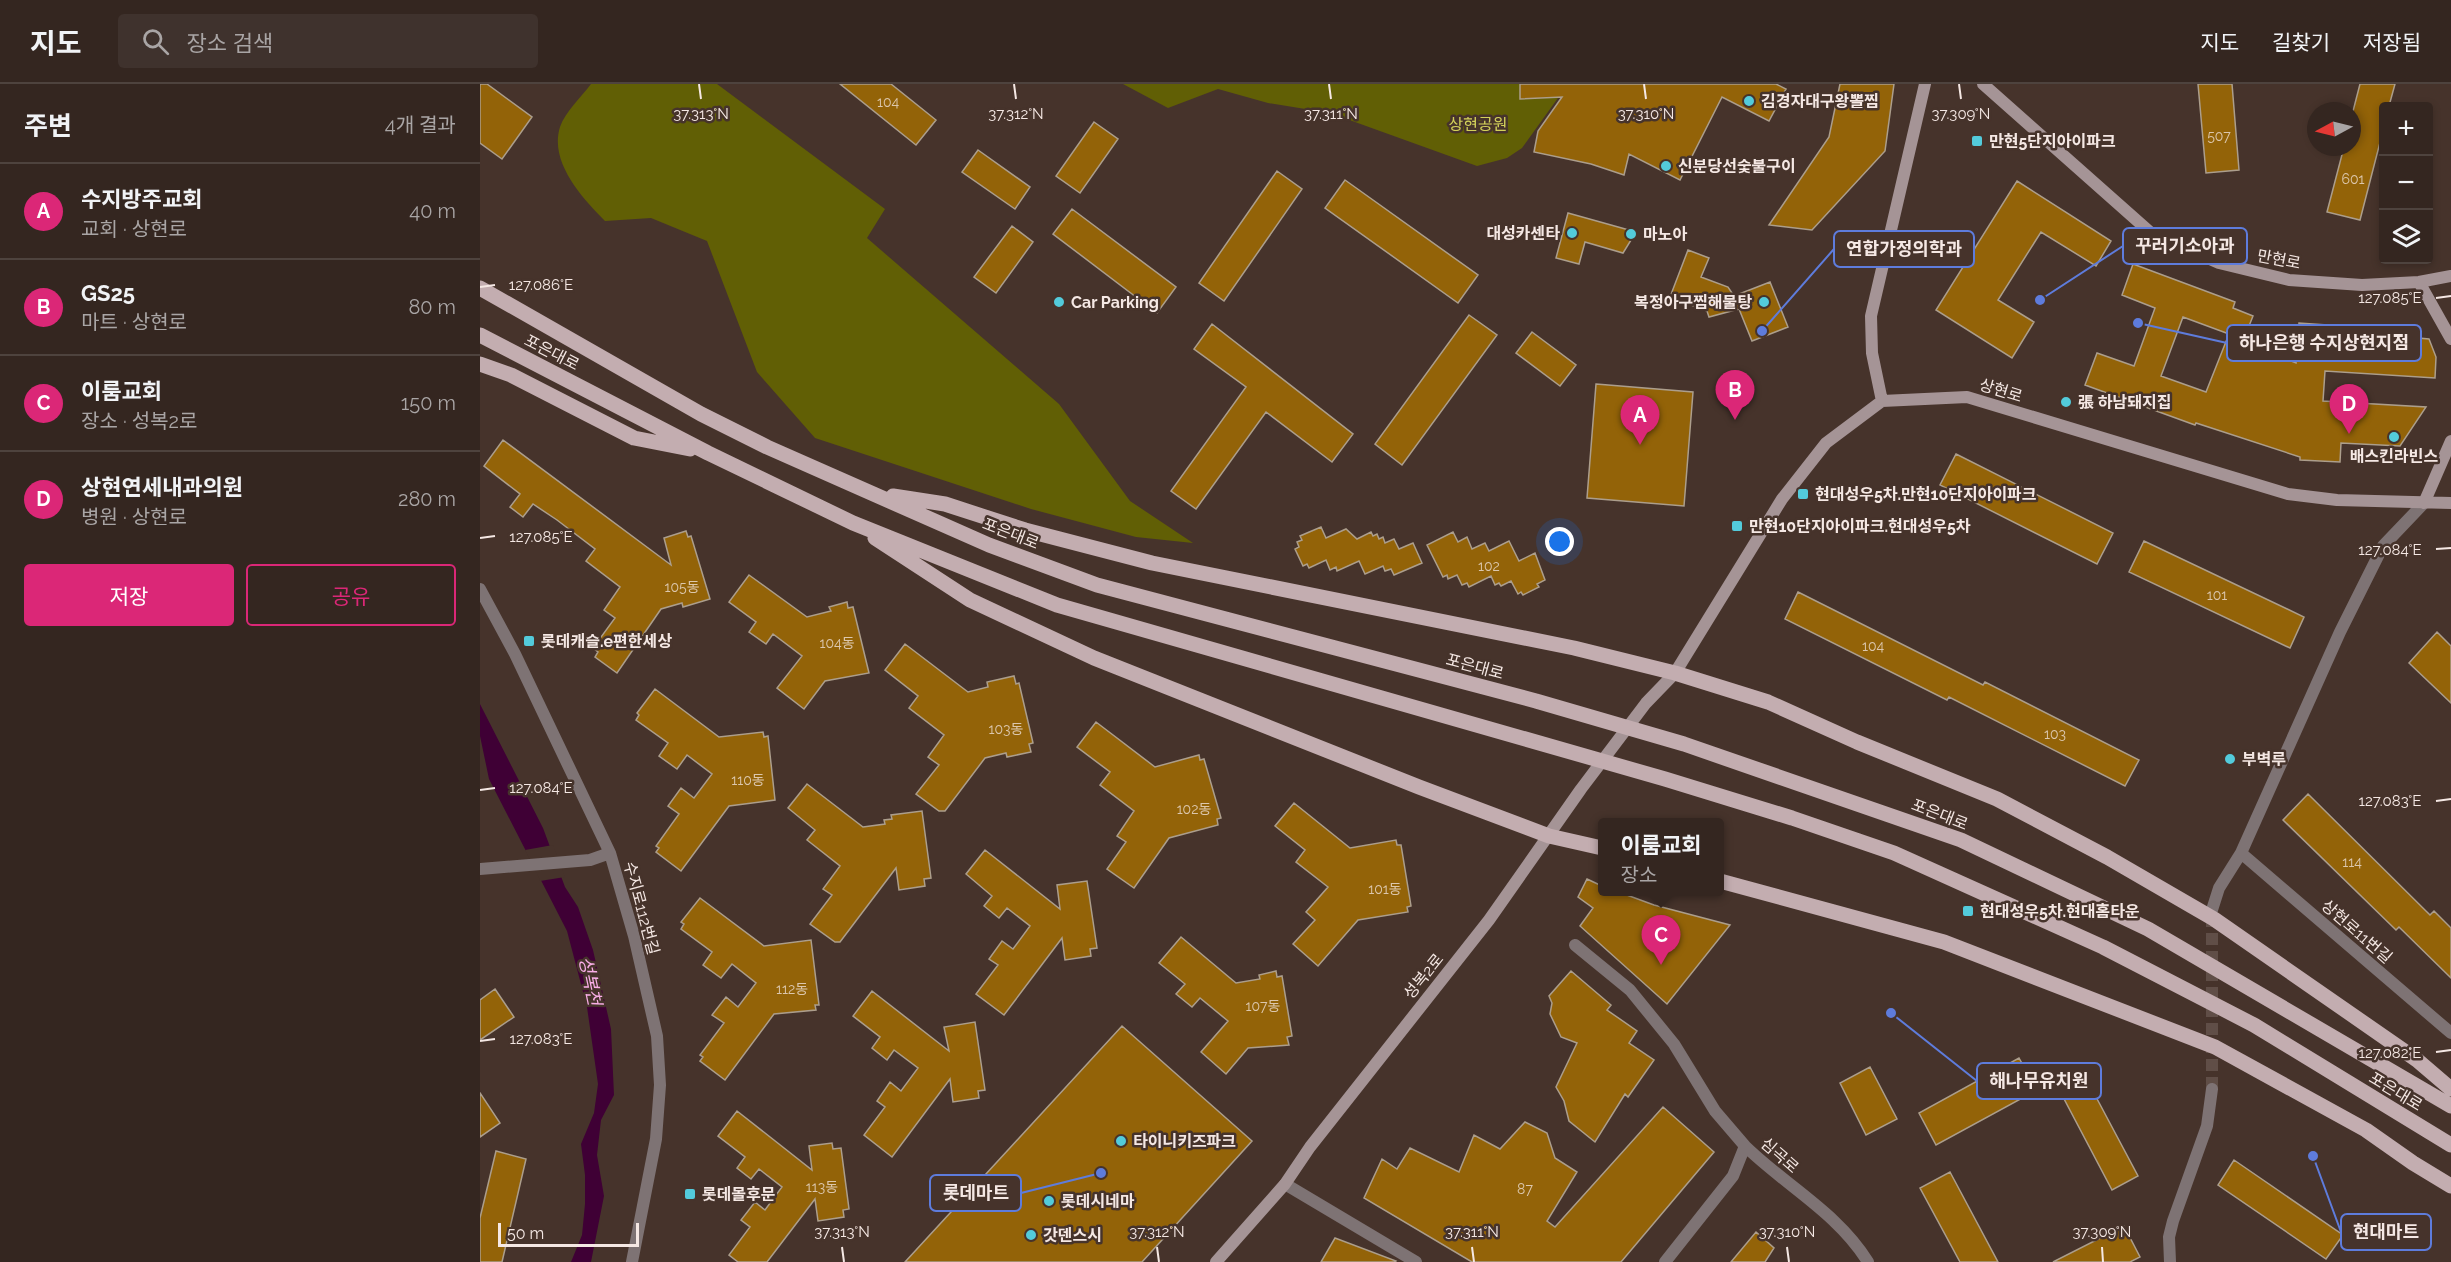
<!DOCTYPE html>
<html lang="ko">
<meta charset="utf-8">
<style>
body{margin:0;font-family:Raleway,"Noto Sans KR",sans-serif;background:#3f322d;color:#f1f3f6}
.controls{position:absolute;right:18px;top:18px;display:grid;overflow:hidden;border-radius:6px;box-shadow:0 3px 9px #0003}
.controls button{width:54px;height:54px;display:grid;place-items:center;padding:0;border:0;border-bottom:2px solid #4e433e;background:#342620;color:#f1f3f6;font:30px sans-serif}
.compass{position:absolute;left:1827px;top:18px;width:54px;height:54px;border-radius:50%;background:#342620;box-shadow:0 3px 9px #0003;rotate:263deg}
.scale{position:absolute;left:18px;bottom:15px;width:141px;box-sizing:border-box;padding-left:6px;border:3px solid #f5e8e4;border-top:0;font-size:16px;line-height:21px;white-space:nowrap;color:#f5e8e4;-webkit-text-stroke:4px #46332b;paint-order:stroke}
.you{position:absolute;left:1080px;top:458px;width:21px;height:21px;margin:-15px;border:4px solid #fff;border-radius:50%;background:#1a73e8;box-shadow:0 0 0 9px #1a73e833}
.badge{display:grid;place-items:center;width:39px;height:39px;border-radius:50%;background:#db2777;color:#fff;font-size:20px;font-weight:700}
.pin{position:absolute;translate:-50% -50px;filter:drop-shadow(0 2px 3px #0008)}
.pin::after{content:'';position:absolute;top:32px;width:21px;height:18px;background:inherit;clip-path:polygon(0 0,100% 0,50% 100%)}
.popup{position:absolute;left:1118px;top:734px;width:126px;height:78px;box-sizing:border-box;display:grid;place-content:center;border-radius:6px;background:#342620;filter:drop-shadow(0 2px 4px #0005);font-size:20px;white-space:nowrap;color:#a9a5a5}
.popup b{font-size:22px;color:#f1f3f6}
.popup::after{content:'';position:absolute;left:50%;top:100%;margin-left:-12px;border:12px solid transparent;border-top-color:#342620}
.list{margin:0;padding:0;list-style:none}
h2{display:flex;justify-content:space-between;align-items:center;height:78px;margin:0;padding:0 24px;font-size:26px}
h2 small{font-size:20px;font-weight:400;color:#a9a5a5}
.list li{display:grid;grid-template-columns:39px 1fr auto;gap:18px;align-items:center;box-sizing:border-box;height:96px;padding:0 24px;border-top:2px solid #4e433e}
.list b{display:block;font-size:22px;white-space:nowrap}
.list p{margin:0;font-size:20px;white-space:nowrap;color:#a9a5a5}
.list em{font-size:20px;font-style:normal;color:#a9a5a5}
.actions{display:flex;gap:12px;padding:18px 24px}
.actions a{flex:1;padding:14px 0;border:2px solid #db2777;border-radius:6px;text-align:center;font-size:21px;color:#db2777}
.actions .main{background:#db2777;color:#fff}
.icon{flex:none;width:33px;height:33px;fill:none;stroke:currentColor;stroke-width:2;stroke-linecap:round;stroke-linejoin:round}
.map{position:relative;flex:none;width:1971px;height:1178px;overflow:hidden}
header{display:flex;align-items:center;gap:36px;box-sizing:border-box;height:84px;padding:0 30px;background:#342620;border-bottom:2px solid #4e433e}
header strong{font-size:28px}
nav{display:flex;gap:33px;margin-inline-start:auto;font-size:21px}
.search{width:420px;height:54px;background:#3f322d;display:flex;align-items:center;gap:15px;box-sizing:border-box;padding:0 21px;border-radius:6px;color:#a9a5a5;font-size:22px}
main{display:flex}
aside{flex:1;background:#342620}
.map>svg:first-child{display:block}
.green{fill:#615f05}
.water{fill:#3f0035}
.pier{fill:#46332b}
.building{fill:#936308;stroke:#ac9e8c;stroke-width:1.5;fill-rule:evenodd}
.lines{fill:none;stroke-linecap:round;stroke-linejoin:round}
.street-tunnel{stroke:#604e47;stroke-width:12;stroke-dasharray:12 6;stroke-linecap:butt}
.street{stroke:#7e7374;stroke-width:12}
.secondary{stroke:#a59496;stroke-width:12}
.primary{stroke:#c3adb0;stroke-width:15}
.ticks{fill:none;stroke:#f5e8e4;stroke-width:2}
.poi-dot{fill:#53cbdb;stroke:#46332b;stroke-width:2}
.labels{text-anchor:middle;stroke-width:5;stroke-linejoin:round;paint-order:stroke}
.number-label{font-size:14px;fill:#dcc7ad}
.poi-label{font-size:16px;font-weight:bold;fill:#f5e8e4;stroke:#46332b;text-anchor:start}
.park-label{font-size:16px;fill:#d3d15a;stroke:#46332b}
.street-label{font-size:16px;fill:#f5e8e4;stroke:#46332b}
.water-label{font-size:18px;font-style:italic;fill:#f9aee7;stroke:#46332b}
.ticks-label{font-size:15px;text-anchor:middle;fill:#f5e8e4;stroke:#46332b;stroke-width:5;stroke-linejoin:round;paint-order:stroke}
.leader{fill:none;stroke:#5e7cdc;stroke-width:2}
.callout-dot{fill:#5e7cdc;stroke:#46332b;stroke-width:2}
.callout{fill:#46332b;stroke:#5e7cdc;stroke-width:2}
.callout-label{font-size:18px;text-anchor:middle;font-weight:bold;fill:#f5e8e4}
</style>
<header>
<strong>지도</strong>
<div class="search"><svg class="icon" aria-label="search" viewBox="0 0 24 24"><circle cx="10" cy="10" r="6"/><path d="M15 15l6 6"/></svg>장소 검색</div>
<nav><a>지도</a><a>길찾기</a><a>저장됨</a></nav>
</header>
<main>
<aside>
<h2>주변<small>4개 결과</small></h2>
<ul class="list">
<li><span class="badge">A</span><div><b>수지방주교회</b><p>교회 · 상현로</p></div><em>40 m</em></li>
<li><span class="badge">B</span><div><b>GS25</b><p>마트 · 상현로</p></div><em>80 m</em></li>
<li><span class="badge">C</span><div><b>이룸교회</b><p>장소 · 성복2로</p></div><em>150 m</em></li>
<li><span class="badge">D</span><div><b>상현연세내과의원</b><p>병원 · 상현로</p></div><em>280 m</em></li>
</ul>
<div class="actions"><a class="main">저장</a><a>공유</a></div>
</aside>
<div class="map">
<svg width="1971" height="1178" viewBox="0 0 1971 1178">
<rect width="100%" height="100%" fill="#46332b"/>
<!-- green -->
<path class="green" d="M111,0H237L405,125L387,154L579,320L650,417L713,459L656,453L551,425L335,354L277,288L227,157L171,134L125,137C102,114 69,78 80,43C85,28 102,12 111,0Z
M643,0H1088L1042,64L1027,74L997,82L850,29L788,19L738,5L688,24Z"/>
<!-- water -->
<path class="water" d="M0,620L63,744L85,803L98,823L113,866L131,945L134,1011L121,1036L117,1071L124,1112L111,1178H91L102,1151L105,1120V1091L101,1060L114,1029L118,1000L107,923L87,847L9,695L0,652Z"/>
<!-- pier -->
<path class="pier" d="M73,761L85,793L60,797L45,766Z"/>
<!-- building -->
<path class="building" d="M0,0H7L52,33L22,75L0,59Z
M360,0H411L456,36L436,61Z
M1040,0H1296L1306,5L1289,37L1242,13L1200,96L1149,70L1144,91L1111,80L1054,68L1058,47L1082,13L1040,15Z
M1360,0H1414L1405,67L1332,146L1289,141L1349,53Z
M1718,0H1752L1759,86L1726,89Z
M1880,0H1915L1909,22H1904V43L1880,136L1847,128L1864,63H1872V31Z
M614,38L638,55L600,109L576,92Z
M498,66L550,103L535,125L482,88Z
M797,87L822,105L744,217L719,199Z
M865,96L998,191L978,219L845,124Z
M1537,97L1631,157L1616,182L1561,148L1518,216L1554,238L1532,274L1456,226Z
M592,125L696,203L677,229L573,150Z
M1088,129L1156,148L1143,169L1105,158L1099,180L1076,174Z
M532,142L553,158L516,209L494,193Z
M1208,166L1229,174L1221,193L1248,203L1254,212L1290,198L1308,243L1272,257L1259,225L1229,233L1227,227L1190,213Z
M1653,180L1755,218L1753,224L1773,232L1769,242L1780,246L1774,262L1816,279L1819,239L1862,242V247L1949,255L1956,273L1955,294L1845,287L1843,317L1946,323L1920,362L1861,359L1860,378L1820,376V373L1716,339L1715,341L1605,301L1617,269L1654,282L1675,224L1642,211ZM1703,233L1749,250L1726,308L1681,292Z
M989,231L1017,251L922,381L895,360Z
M732,240L873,350L852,378L786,328L716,425L691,407L766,303L714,265Z
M1052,248L1096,281L1080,302L1036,269Z
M1116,300L1213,308L1204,422L1107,414Z
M23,356L191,481L184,454L206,447L208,453L211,452L230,515L203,523L202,519L181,525L137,589L115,573L118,568L113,564L135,534L124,526L140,503L106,477L115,465L77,436L53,420L43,433L30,423L40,410L4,382Z
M1476,370L1633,449L1617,480L1460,401Z
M841,443L846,454L866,445L877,455L891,448L893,452L897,450L899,455L903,453L905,459L914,455L919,465L933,459L942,479L914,491L911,485L905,487L903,482L885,490L879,477L857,487L856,483L850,486L846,476L829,484L827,480L823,482L815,465L819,463L817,458L822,456L820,452Z
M973,448L978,458L987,453L992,465L1005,459L1009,467L1029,457L1039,477L1055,469L1065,496L1057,500L1059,503L1043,511L1041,508L1038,510L1031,497L1021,502L1019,499L1015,501L1011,492L989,503L987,499L982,501L977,491L968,495L967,491L963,493L947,461Z
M1664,457L1824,533L1810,564L1649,488Z
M269,491L327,533L351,527L349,523L367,518L368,524L373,523L389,589L345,597L324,625L297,604L322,572L293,550L286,560L269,548L276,538L249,518Z
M1318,508L1503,601L1505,598L1659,676L1645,702L1469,613L1467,616L1305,535Z
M1957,548L1971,562V619L1929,579Z
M425,560L488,608L508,603L507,598L534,592L536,600L539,599L553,659L549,660L551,668L527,673L526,669L505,674L465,727H459L436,710L459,681L448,673L464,651L429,624L438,612L405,586Z
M175,605L239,653L283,648L284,653L288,652L295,716L249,722L201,787L176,768L179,764L176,762L199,730L188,722L201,704L214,714L232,690L207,671L197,685L179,672L188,659L156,636L159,631L157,629Z
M616,638L675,683L719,671L720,676L724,675L741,734L737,735L738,741L689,754L654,804L627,785L646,758L637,752L654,727L620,701L630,688L597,663Z
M327,700L383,743L405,740L404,736L412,735L411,731L442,727L451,794L444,795L445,802L419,806L416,784L360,858H355L330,840L352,811L343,805L360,782L327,756L335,746L308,724Z
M1828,710L1950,831L1954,827L1971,844V894L1919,843L1916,846L1803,736Z
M814,719L870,764L916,756L917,761H921L931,822L927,823L928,828L878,836L838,882L813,860L835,836L826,828L848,803L816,778L825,766L795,742Z
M505,766L580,825L577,801L607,797L617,864L610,865L611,872L585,876L582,854L524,931L496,910L518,881L509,875L522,857L533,865L550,842L527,824L519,834L504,822L512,812L486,790Z
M1107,795L1122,802V807H1136L1174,821L1250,841L1187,920L1100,842L1113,824L1098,813Z
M220,814L284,862L331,856L339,921H335L336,926L294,930L245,996L220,977L223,973L220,971L244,939L232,931L246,913L258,923L276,899L252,880L241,894L223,881L232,868L201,845L204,840L201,838Z
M701,853L756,899L780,895L779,891L796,887L797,893L802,892L812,952L807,953L809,961L768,964L746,990L721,968L748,937L720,914L712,923L696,910L705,900L679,879Z
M1091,887L1131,921L1127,926L1157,947L1149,959L1174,976L1148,1013L1145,1010L1115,1058L1089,1037L1084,1017L1076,1003L1097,959L1081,953L1070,930L1072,919L1069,912Z
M15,905L34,933L0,956V916Z
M392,907L469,967L464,943L495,938L505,1006L498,1007L499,1014L473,1018L470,995L412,1073L384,1051L405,1023L397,1017L410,998L421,1007L438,984L414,966L407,976L392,964L400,953L373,932Z
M642,942L772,1057L662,1178H425Z
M1539,974L1557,1006L1456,1061L1439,1029Z
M1390,983L1417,1035L1386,1051L1360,999Z
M1607,996L1658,1092L1632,1106L1582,1011Z
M0,1009L20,1039L0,1053Z
M1183,1023L1234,1068L1141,1178H992L884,1114L902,1075L917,1085L930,1064L979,1088L994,1051L1020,1065L1045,1038L1067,1049L1075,1074L1097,1088L1067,1137L1075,1143Z
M257,1027L332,1086L329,1062L352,1059L353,1065L361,1064L369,1125L363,1126L364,1133L338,1137L335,1115L287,1178H258L249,1171L270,1143L261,1136L275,1118L285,1126L302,1103L279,1085L271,1095L257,1084L265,1073L238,1052Z
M16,1067L46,1075L22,1178H0V1134Z
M1754,1076L1863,1151L1846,1175L1738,1101Z
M1470,1088L1518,1178H1480L1440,1104Z
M1644,1142L1660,1173L1650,1178H1573Z
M1276,1148L1294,1164L1285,1178H1251Z
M855,1154L916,1177L915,1178H841Z"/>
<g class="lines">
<!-- street-tunnel -->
<path class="street-tunnel" d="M1732,1005V827"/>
<!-- street -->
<path class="street" d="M0,505L35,570L130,769L154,852L177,952L180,1001L176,1055L152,1178
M1761,769L1971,949
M0,785L110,776L130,769
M1732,826L1739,804L1761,769L1860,548L1903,462L1944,419
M1095,861L1150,906L1194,960L1235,1027L1265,1062
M805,1100L936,1178
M1185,1178L1253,1092L1265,1062C1306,1102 1358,1129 1388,1178
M1690,1178L1689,1153L1693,1137L1727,1042L1732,1005"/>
<!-- secondary -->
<path class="secondary" d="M1503,0L1671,149L1739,179L1809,196L1882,201L1939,198L1971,192
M1939,198L1971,255
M1402,317L1392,269L1391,232L1445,0
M1944,419L1971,357
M736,1178L805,1100L830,1063L1009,836L1101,705L1166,619L1195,589L1302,415L1346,359L1402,317L1487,313L1808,410L1857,416L1971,419"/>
<!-- primary -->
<path class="primary" d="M0,204L221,330L287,363L509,461L617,501L1056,617L1204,660L1481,756L1668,845L1971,1022
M0,251L228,369L373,439L577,521L1185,695L1312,734L1414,769L1623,863L1774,941L1971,1061
M0,280L31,291L154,354L210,365
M413,412L465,420L545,446L672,479L1094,564L1195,589L1288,618L1377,658L1517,715L1627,773L1734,835L1937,976L1971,1005
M395,454L490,516L614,574L939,703L1069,752L1122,764
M1240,797L1464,858L1735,963L1886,1046L1933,1079L1971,1102"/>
</g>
<!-- ticks -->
<path class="ticks" d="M219,0L221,15M534,0L536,15M849,0L851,15M1164,0L1166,15M1479,0L1481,15M0,203L15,201M1956,214L1971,212M0,454L15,452M1956,465L1971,464M0,706L15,704M1956,717L1971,715M0,957L15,955M1956,968L1971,966M362,1163L364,1178M677,1163L679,1178M992,1163L994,1178M1307,1163L1309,1178M1622,1163L1623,1178"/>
<!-- markers -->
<g class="poi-dot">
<circle cx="1269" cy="17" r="6"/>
<rect x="1491" y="51" width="12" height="12" rx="3"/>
<circle cx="1186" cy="82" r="6"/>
<circle cx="1092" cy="149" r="6"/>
<circle cx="1151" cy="150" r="6"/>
<circle cx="579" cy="218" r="6"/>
<circle cx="1284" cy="218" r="6"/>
<circle cx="1586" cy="318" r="6"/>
<circle cx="1914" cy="353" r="6"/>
<rect x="1317" y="404" width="12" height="12" rx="3"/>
<rect x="1251" y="436" width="12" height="12" rx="3"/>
<rect x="43" y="551" width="12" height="12" rx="3"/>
<circle cx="1750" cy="675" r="6"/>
<rect x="1482" y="821" width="12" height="12" rx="3"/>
<circle cx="641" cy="1057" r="6"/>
<rect x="204" y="1104" width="12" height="12" rx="3"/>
<circle cx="569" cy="1117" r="6"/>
<circle cx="551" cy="1151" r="6"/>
</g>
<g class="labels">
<!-- number labels -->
<g class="number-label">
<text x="408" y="23">104</text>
<text x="1739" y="57">507</text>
<text x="1873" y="100">601</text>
<text x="1009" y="487">102</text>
<text x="202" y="508">105동</text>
<text x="1737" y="516">101</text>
<text x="357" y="564">104동</text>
<text x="1393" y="567">104</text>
<text x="526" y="650">103동</text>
<text x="1575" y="655">103</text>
<text x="268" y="701">110동</text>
<text x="714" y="730">102동</text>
<text x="1872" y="783">114</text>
<text x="905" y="810">101동</text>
<text x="312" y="910">112동</text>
<text x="783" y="927">107동</text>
<text x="342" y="1108">113동</text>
<text x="1045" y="1110">87</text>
</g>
<!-- poi labels -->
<g class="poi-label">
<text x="1281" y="23">김경자대구왕뽈찜</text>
<text x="1509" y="63">만현5단지아이파크</text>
<text x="1198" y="88">신분당선숯불구이</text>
<text x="1080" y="155" text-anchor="end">대성카센타</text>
<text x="1163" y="156">마노아</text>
<text x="591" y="224">Car Parking</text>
<text x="1272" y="224" text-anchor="end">복정아구찜해물탕</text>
<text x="1598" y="324">張 하남돼지집</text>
<text x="1914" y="378" text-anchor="middle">배스킨라빈스</text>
<text x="1335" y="416">현대성우5차.만현10단지아이파크</text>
<text x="1269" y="448">만현10단지아이파크.현대성우5차</text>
<text x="61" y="563">롯데캐슬.e편한세상</text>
<text x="1762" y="681">부벽루</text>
<text x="1500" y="833">현대성우5차.현대홈타운</text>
<text x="653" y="1063">타이니키즈파크</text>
<text x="222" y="1116">롯데몰후문</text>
<text x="581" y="1123">롯데시네마</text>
<text x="563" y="1157">갓덴스시</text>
</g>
<!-- park labels -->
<g class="park-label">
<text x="998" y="46">상현공원</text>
</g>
<!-- street labels -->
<g class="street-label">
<text transform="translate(1799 175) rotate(11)" y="6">만현로</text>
<text transform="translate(72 268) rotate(27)" y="6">포은대로</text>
<text transform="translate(1521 306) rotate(17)" y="6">상현로</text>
<text transform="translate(531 449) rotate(21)" y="6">포은대로</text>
<text transform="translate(995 582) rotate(15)" y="6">포은대로</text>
<text transform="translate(1460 730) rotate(21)" y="6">포은대로</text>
<text transform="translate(162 824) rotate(75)" y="6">수지로112번길</text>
<text transform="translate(1877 847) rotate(41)" y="6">상현로11번길</text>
<text transform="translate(943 892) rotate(-51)" y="6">성복2로</text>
<text transform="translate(1916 1007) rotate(31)" y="6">포은대로</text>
<text transform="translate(1300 1071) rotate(41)" y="6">심곡로</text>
</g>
<!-- water labels -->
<g class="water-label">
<text transform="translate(110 897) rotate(78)" y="6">성복천</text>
</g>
</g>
<g class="ticks-label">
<text x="221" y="35">37.313°N</text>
<text x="536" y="35">37.312°N</text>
<text x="851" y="35">37.311°N</text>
<text x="1166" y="35">37.310°N</text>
<text x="1481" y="35">37.309°N</text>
<text x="61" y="206">127.086°E</text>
<text x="1910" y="219">127.085°E</text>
<text x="61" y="458">127.085°E</text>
<text x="1910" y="471">127.084°E</text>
<text x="61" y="709">127.084°E</text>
<text x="1910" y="722">127.083°E</text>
<text x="61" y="960">127.083°E</text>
<text x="1910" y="974">127.082°E</text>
<text x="362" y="1153">37.313°N</text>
<text x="677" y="1153">37.312°N</text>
<text x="992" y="1153">37.311°N</text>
<text x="1307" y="1153">37.310°N</text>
<text x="1622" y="1153">37.309°N</text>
</g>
<!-- callouts -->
<path class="leader" d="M1560 216L1643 162M1282 247L1354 165M1658 239L1747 259M1411 929L1497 997M621 1089L541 1109M1833 1072L1861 1148"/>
<g class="callout-dot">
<circle cx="1560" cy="216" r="6"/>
<circle cx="1282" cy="247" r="6"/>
<circle cx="1658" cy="239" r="6"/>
<circle cx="1411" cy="929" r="6"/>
<circle cx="621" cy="1089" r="6"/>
<circle cx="1833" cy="1072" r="6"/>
</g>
<g class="callout">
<rect x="1643" y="144" width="124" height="36" rx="6"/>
<rect x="1354" y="147" width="140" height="36" rx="6"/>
<rect x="1747" y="241" width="194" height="36" rx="6"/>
<rect x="1497" y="979" width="124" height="36" rx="6"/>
<rect x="450" y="1091" width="91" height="36" rx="6"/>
<rect x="1861" y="1130" width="90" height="36" rx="6"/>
</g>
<g class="callout-label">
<text x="1705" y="168">꾸러기소아과</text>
<text x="1424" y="171">연합가정의학과</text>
<text x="1844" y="265">하나은행 수지상현지점</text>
<text x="1559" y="1003">해나무유치원</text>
<text x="496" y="1115">롯데마트</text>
<text x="1906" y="1154">현대마트</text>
</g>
</svg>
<div class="controls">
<button>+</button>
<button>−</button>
<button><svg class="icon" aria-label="layers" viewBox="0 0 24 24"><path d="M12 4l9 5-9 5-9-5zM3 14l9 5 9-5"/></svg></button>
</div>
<svg class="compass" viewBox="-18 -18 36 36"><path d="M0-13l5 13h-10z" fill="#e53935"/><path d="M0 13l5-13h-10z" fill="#a9a5a5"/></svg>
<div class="scale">50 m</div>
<div class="you"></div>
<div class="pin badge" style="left:1160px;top:361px">A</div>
<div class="pin badge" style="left:1255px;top:336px">B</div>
<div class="pin badge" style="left:1181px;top:881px">C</div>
<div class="popup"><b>이룸교회</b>장소</div>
<div class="pin badge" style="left:1869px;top:350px">D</div>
</div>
</main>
